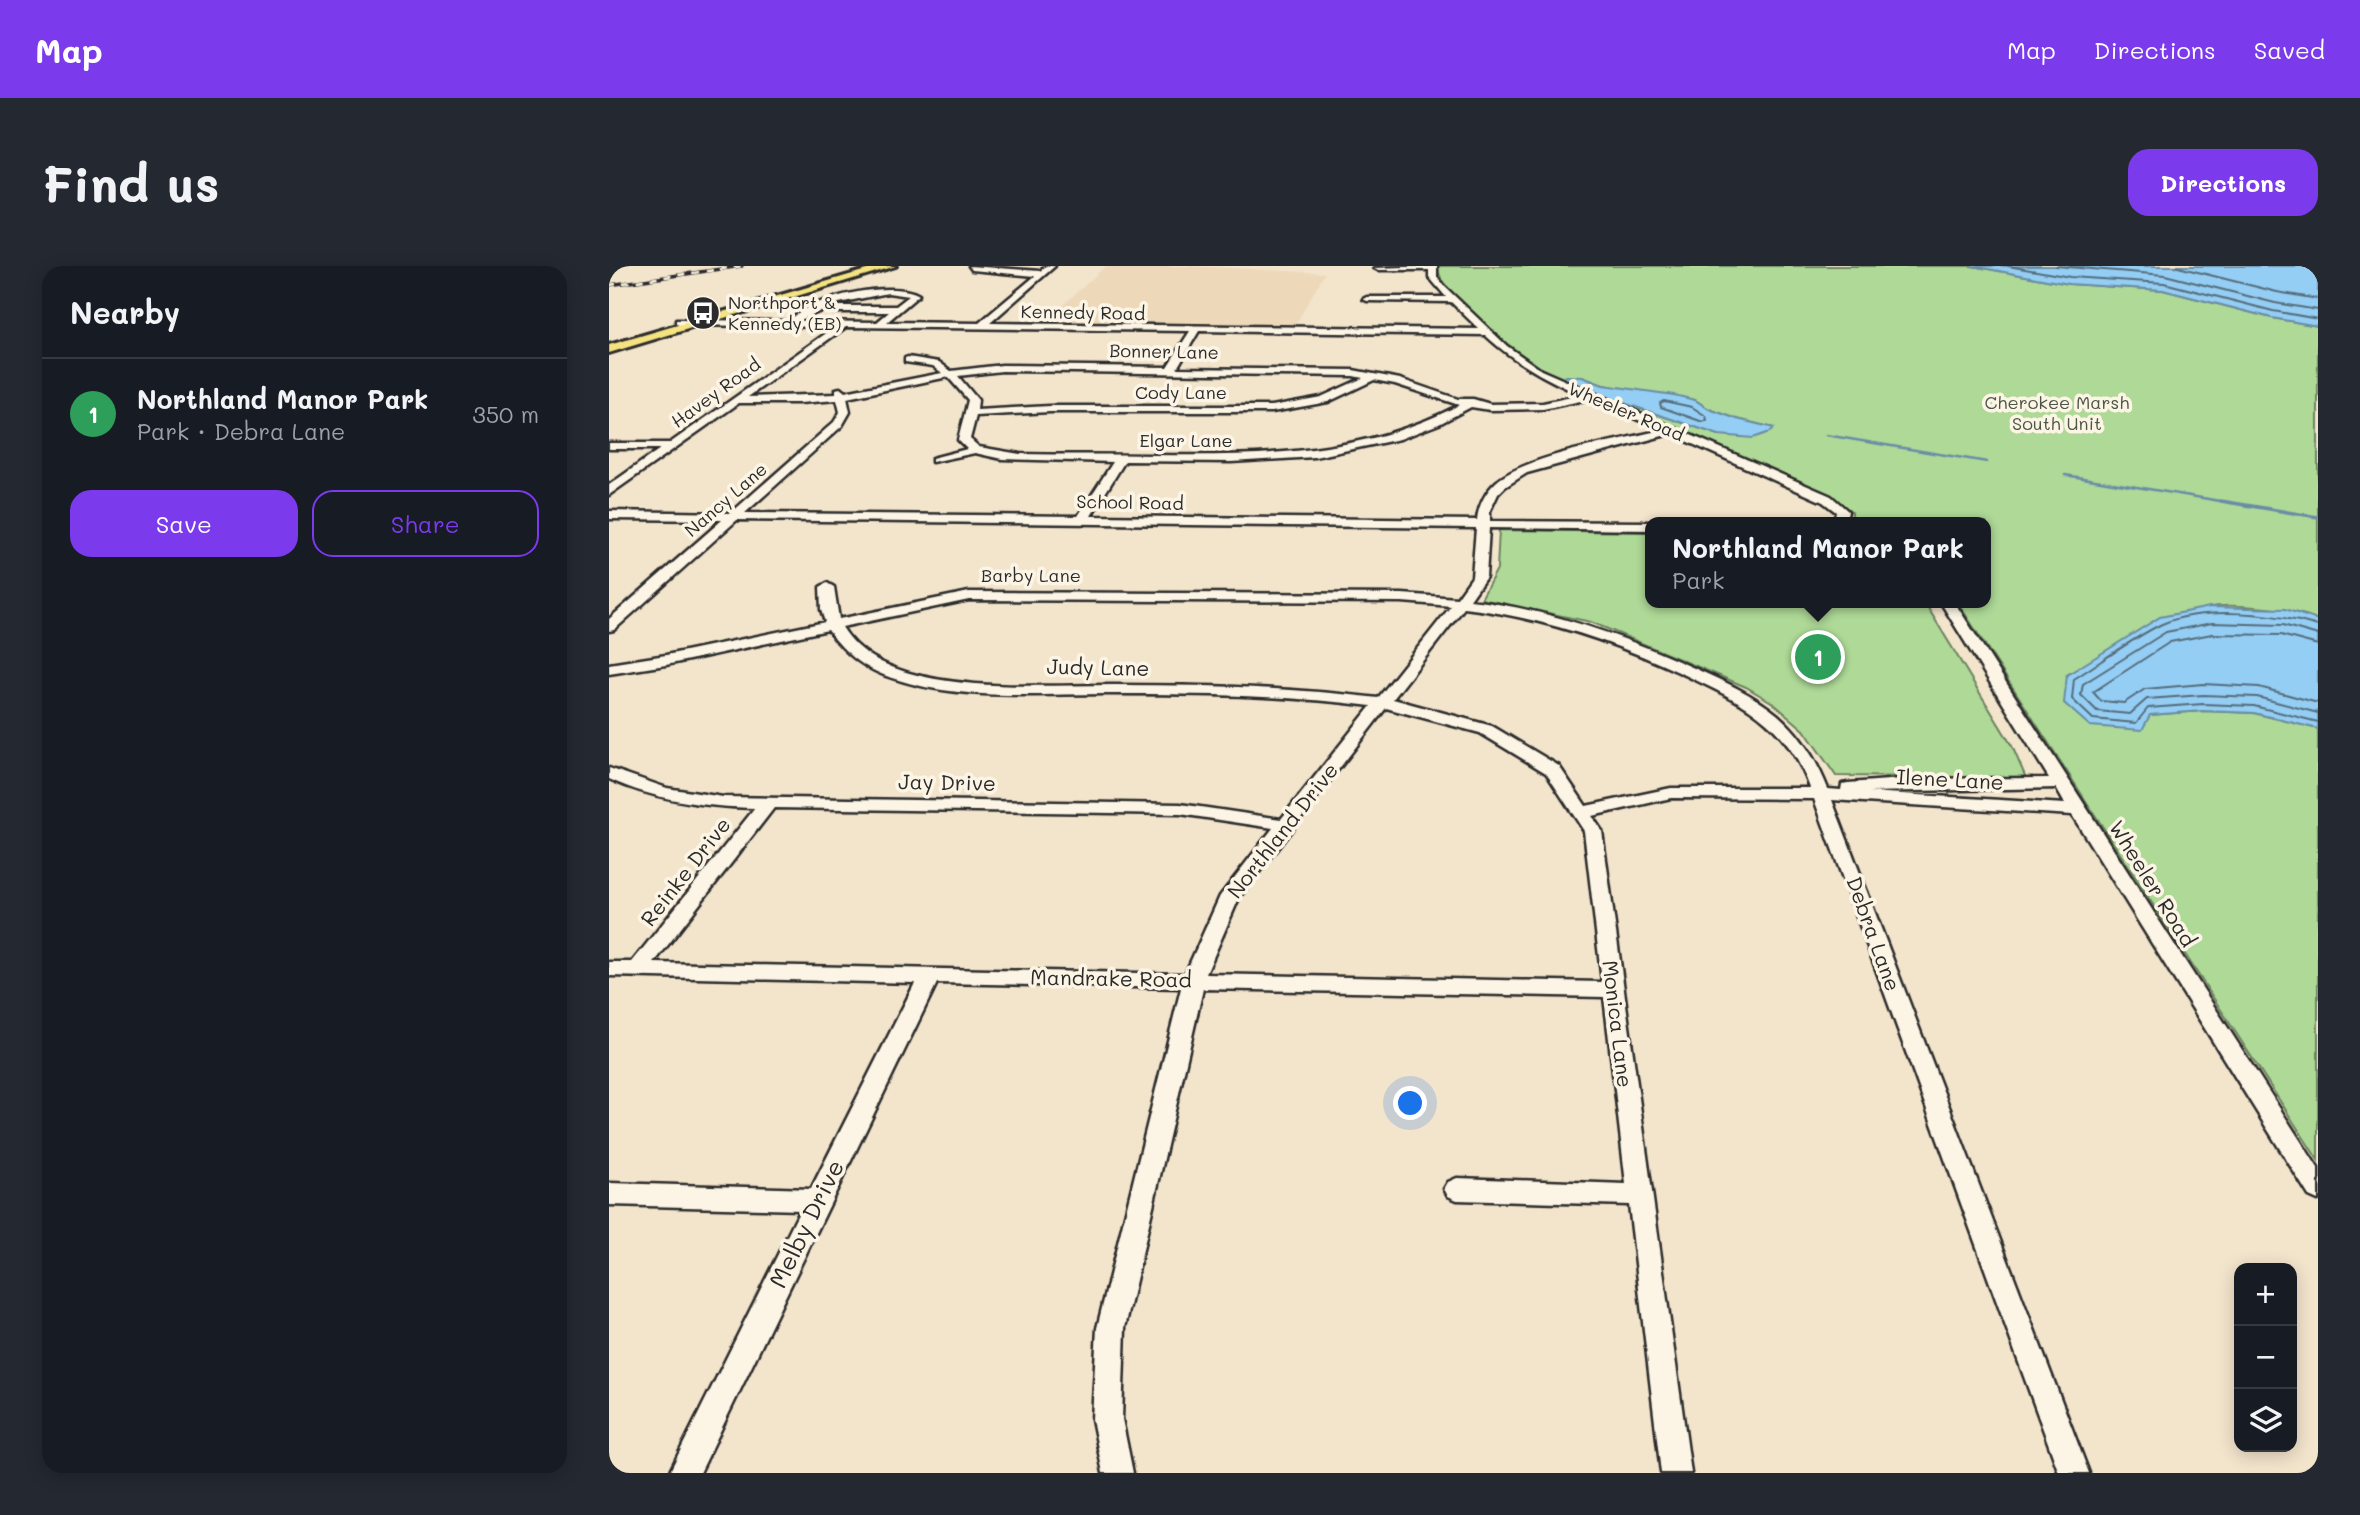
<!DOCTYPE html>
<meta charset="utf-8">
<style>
body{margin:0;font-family:Mali,sans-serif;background:#242831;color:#f1f3f6}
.controls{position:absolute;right:21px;bottom:21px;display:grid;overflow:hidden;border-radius:14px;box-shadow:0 4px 18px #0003}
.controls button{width:63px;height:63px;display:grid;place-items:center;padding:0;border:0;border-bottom:2px solid #363941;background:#171b24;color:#f1f3f6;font:35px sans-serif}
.you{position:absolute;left:802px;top:838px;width:24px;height:24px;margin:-18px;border:5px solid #fff;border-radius:50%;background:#1a73e8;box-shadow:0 0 0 10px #1a73e833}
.badge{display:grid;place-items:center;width:46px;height:46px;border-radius:50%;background:#7c3aed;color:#fff;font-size:23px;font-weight:700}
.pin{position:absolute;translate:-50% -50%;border:4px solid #fff;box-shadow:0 2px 7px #0006}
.popup{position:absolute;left:1036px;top:251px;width:346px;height:91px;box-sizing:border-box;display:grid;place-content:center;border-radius:14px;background:#171b24;filter:drop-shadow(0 2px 5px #0005);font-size:23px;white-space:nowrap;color:#9ea1a6}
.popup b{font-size:26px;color:#f1f3f6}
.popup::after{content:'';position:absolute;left:50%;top:100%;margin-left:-14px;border:14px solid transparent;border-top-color:#171b24}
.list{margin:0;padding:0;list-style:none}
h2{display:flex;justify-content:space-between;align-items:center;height:91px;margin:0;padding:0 28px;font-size:30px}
h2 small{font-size:23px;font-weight:400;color:#9ea1a6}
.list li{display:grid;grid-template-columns:46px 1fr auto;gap:21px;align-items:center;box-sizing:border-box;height:112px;padding:0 28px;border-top:2px solid #363941}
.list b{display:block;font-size:26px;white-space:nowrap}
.list p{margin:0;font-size:23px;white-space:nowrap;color:#9ea1a6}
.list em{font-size:23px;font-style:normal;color:#9ea1a6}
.actions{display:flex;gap:14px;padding:21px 28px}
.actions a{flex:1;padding:16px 0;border:2px solid #7c3aed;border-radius:21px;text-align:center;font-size:24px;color:#7c3aed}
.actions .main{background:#7c3aed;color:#fff}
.icon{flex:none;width:38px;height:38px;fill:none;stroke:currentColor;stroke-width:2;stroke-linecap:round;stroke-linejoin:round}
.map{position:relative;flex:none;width:1709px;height:1207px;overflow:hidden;border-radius:21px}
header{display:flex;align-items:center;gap:42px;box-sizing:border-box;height:98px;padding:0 35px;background:#7c3aed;color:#fff}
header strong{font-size:33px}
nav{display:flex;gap:38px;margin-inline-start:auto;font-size:24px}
.intro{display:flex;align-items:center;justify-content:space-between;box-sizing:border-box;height:168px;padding:0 42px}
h1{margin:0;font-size:49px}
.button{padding:18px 32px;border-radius:21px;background:#7c3aed;color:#fff;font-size:24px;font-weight:700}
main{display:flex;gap:42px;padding:0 42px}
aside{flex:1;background:#171b24;border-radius:21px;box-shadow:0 4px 18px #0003}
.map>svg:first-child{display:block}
.built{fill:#edd9ba}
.green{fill:#aed997;stroke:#6c8261;stroke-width:2;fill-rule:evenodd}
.water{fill:#94cef4;stroke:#6a8da4;stroke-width:2}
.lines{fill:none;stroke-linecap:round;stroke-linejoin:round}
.shore{stroke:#556c7b;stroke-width:2}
.stream-far1{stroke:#6a8da4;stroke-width:2.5}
.stream{stroke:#6a8da4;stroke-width:3.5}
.minor-casing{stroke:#2b2b2b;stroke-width:5}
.major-casing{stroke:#2b2b2b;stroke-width:6}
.minor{fill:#fcf5e5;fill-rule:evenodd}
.major{fill:#f5e382;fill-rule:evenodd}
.rail-casing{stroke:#2b2b2b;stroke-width:3.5}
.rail{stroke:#fcf5e5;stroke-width:2.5;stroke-dasharray:7;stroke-linecap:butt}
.labels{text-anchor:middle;stroke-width:7;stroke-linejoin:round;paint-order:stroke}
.far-poi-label{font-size:18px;fill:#2b2b2b;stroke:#fcf5e5;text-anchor:start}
.far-street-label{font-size:18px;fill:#2b2b2b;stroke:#fcf5e5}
.far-park-label{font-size:18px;fill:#4c5646;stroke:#fcf5e5}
.street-label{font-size:21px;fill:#2b2b2b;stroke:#fcf5e5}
.near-street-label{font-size:24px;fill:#2b2b2b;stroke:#fcf5e5}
</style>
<header>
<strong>Map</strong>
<nav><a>Map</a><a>Directions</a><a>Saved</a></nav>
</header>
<div class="intro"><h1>Find us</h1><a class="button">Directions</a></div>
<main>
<aside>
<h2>Nearby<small></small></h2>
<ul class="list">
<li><span class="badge" style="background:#2e9e5b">1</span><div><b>Northland Manor Park</b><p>Park · Debra Lane</p></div><em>350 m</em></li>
</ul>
<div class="actions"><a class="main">Save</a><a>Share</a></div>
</aside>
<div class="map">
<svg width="1709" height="1207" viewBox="0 0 1709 1207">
<rect width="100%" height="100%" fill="#f3e4cc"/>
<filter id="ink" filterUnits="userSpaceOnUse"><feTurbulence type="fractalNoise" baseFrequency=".0143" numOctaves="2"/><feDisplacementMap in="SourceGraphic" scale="14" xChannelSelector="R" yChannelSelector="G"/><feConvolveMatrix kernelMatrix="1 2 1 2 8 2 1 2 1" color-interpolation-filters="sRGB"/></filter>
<g filter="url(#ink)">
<!-- built -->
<path class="built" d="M497,0H582L716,7L685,61L432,59Z"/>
<!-- green -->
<path class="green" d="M829,0H1363L1460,18L1554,24L1663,52L1709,60V354C1689,343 1620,336 1598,342C1549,357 1502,383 1458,409L1540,449L1594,445L1645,447L1709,463V894L1349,337H1377V256H1243V246L1224,232L950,113C923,98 827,31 829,0ZM973,111L994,119L1086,134L1100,143L1128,153L1165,162L1110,169L994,130L955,112Z
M890,264L1041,266V337H1316L1403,480L1417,512L1227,510L1195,464L1164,437L1137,421L982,356L872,333L888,303Z"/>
<!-- water -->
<path class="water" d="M1363,0H1709V60L1663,52L1554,24L1460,18Z
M957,110L973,111L994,119L1065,129L1086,134L1100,143L1128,153L1165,162L1161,166L1144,172L1110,169L994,130L954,112Z
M1601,341L1676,343L1709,354V463L1645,447L1594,445L1541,449L1533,464L1481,460L1455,437L1458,409L1551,351Z"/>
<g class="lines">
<!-- shore -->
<path class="shore" d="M1399,0L1461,11L1555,17L1664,45L1709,53
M1447,0L1556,9L1666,37L1709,44
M1565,0L1668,26L1709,33
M1055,135L1083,141L1097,150L1098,154L1094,156L1052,141L1051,137Z
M1709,360C1666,347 1595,340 1553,358C1525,371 1492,396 1465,413L1463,433L1484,453L1527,457L1539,442L1594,438L1645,440L1709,456
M1709,369L1674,359L1603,357L1557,366L1474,418L1472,429L1488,445L1521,448L1538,433L1594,429L1648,431L1709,447
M1709,379L1672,369L1603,368L1561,376L1484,426L1492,435L1515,437L1536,423L1594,418L1650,421L1709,437"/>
<!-- stream-far1 -->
<path class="stream-far1" d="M1217,169L1378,196
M1456,209L1623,237"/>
<!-- stream -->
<path class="stream" d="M1612,235L1709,251"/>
<!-- minor casing -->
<g class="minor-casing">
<path id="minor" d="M360,0L431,5L437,0H446L381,57L870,63L842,36L758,35L754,33L758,31H837L820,11V4H769L765,2L828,0V11L833,18L898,80L932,104L1222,230L1239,245L1237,256H1225L1227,246L1214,236L1061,168L918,207L896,221L889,228L881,245V255L1041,256V264L880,262L877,311L861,334C939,343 1014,370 1085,402C1114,415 1144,428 1169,449C1192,469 1208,495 1219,523L1232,524L1233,518L1239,517L1294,513L1440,512L1332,337H1346L1709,902V934L1700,930L1463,549L1223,534L1480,1207H1450L1205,533L1062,532L983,550L993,565L1082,1207H1052L1020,939L848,934L839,930L835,923L839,916L848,912L1017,918L995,731L594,723L516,1062L513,1153L524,1207H494L483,1153L488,1062L572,722L328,717L91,1207H60L191,944L0,939V917L202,923L306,717L0,710V696H23L146,542C96,541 46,534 0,513V502L58,522L114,531L571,538L672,553L762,440C674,429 586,428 497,428C428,428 352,435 286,413C257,404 237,389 219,364L57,399L0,408V398L57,389L216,356L212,344L211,321L218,317L225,321L230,353L360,326L793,328L848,332L863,311L867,262L128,254L5,364L0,365V353L113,254L0,253V245L122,247L225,156L231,146L228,134L191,137H130L0,229V219L51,183H0V177H61L226,61L70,59L67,58V54L180,55C198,32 284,13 310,29L278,56L370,57L426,10L363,4ZM279,27L300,30L287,40H226L222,43L226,46H280L268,56L189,55L230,37ZM237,61L581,65L558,101L393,99L342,105L330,96L299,91L296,92V96L324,100L333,107L236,126L231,122L227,123V128L139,131ZM590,65L876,69C905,96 936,113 972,129L934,137L881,138L864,133H849L791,113L744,104L568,102ZM393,105L744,110L754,112L712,131L663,140H441L368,144L369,134L349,110ZM339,111L359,134L349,174L358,183L323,192V196L366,187L393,193L504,196L469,250L136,247L233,160L241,146L238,132ZM765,114L786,118L850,139C754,190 649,190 544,189C500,188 455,189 411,188L370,181L361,173L367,150L441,146H663L719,136ZM981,133L1052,164C1009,175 918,189 887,216C876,226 869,241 868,254L482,250L516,195L622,196L706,191L791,173L830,158L862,141L881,144L934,143ZM360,334L793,336L842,340L769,432C680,421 592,419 503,419C441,419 373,424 312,410C281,403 250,389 233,361ZM855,342C932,351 1005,376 1074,408C1103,422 1133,435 1157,456C1178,474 1192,497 1201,522H1062L977,540L950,500L883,460L784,433ZM777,442L871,467L937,507L975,565L993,716L597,708L630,632ZM1447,522L1456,538L1260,526ZM165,542L571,548L664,562L611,630L576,708L45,697Z"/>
</g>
<!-- major casing -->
<g class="major-casing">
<path id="major" d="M271,0H287L0,87V79Z"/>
</g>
<!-- minor -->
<use href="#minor" class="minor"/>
<!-- major -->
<use href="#major" class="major"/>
<!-- rail casing -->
<g class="rail-casing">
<path id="rail" d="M0,19L133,0"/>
</g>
<!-- rail -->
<use href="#rail" class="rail"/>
</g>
</g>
<!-- icons -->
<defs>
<g id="bus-disc" transform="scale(1.75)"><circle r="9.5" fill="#2b2b2b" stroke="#fcf5e5"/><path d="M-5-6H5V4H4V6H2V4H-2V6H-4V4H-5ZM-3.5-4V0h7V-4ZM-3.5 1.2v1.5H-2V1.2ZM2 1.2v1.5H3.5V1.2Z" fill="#fff"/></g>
</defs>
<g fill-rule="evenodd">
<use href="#bus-disc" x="94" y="47"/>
</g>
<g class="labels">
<!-- far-poi labels -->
<g class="far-poi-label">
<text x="119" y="43">Northport &amp;<tspan x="119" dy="21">Kennedy (EB)</tspan></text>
</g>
<!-- far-street labels -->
<g class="far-street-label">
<text transform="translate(474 47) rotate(1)" y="6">Kennedy Road</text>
<text transform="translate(555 86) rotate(1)" y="6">Bonner Lane</text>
<text transform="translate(107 127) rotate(-36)" y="6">Havey Road</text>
<text x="572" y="133">Cody Lane</text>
<text transform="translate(1017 146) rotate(23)" y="6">Wheeler Road</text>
<text x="577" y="181">Elgar Lane</text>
<text transform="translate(117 234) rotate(-41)" y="6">Nancy Lane</text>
<text transform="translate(521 237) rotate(1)" y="6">School Road</text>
<text x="422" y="316">Barby Lane</text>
</g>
<!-- far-park labels -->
<g class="far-park-label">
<text x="1448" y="143">Cherokee Marsh<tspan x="1448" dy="21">South Unit</tspan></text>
</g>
<!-- street labels -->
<g class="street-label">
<text transform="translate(489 402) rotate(1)" y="7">Judy Lane</text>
<text transform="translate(1341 514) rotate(3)" y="7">Ilene Lane</text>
<text transform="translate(338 517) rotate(1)" y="7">Jay Drive</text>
<text transform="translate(674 565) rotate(-52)" y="7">Northland Drive</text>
<text transform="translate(77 606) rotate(-52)" y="7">Reinke Drive</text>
<text transform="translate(1543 618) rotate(58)" y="7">Wheeler Road</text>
<text transform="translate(1264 668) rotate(70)" y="7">Debra Lane</text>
<text transform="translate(502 713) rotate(1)" y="7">Mandrake Road</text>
<text transform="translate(1008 758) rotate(83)" y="7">Monica Lane</text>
</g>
<!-- near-street labels -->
<g class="near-street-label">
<text transform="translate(198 958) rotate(-64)" y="8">Melby Drive</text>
</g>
</g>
</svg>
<div class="controls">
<button>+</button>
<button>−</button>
<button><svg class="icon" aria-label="layers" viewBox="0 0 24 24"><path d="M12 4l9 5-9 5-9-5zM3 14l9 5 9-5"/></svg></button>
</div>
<div class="you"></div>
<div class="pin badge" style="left:1209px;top:391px;background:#2e9e5b">1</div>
<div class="popup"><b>Northland Manor Park</b>Park</div>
</div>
</main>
